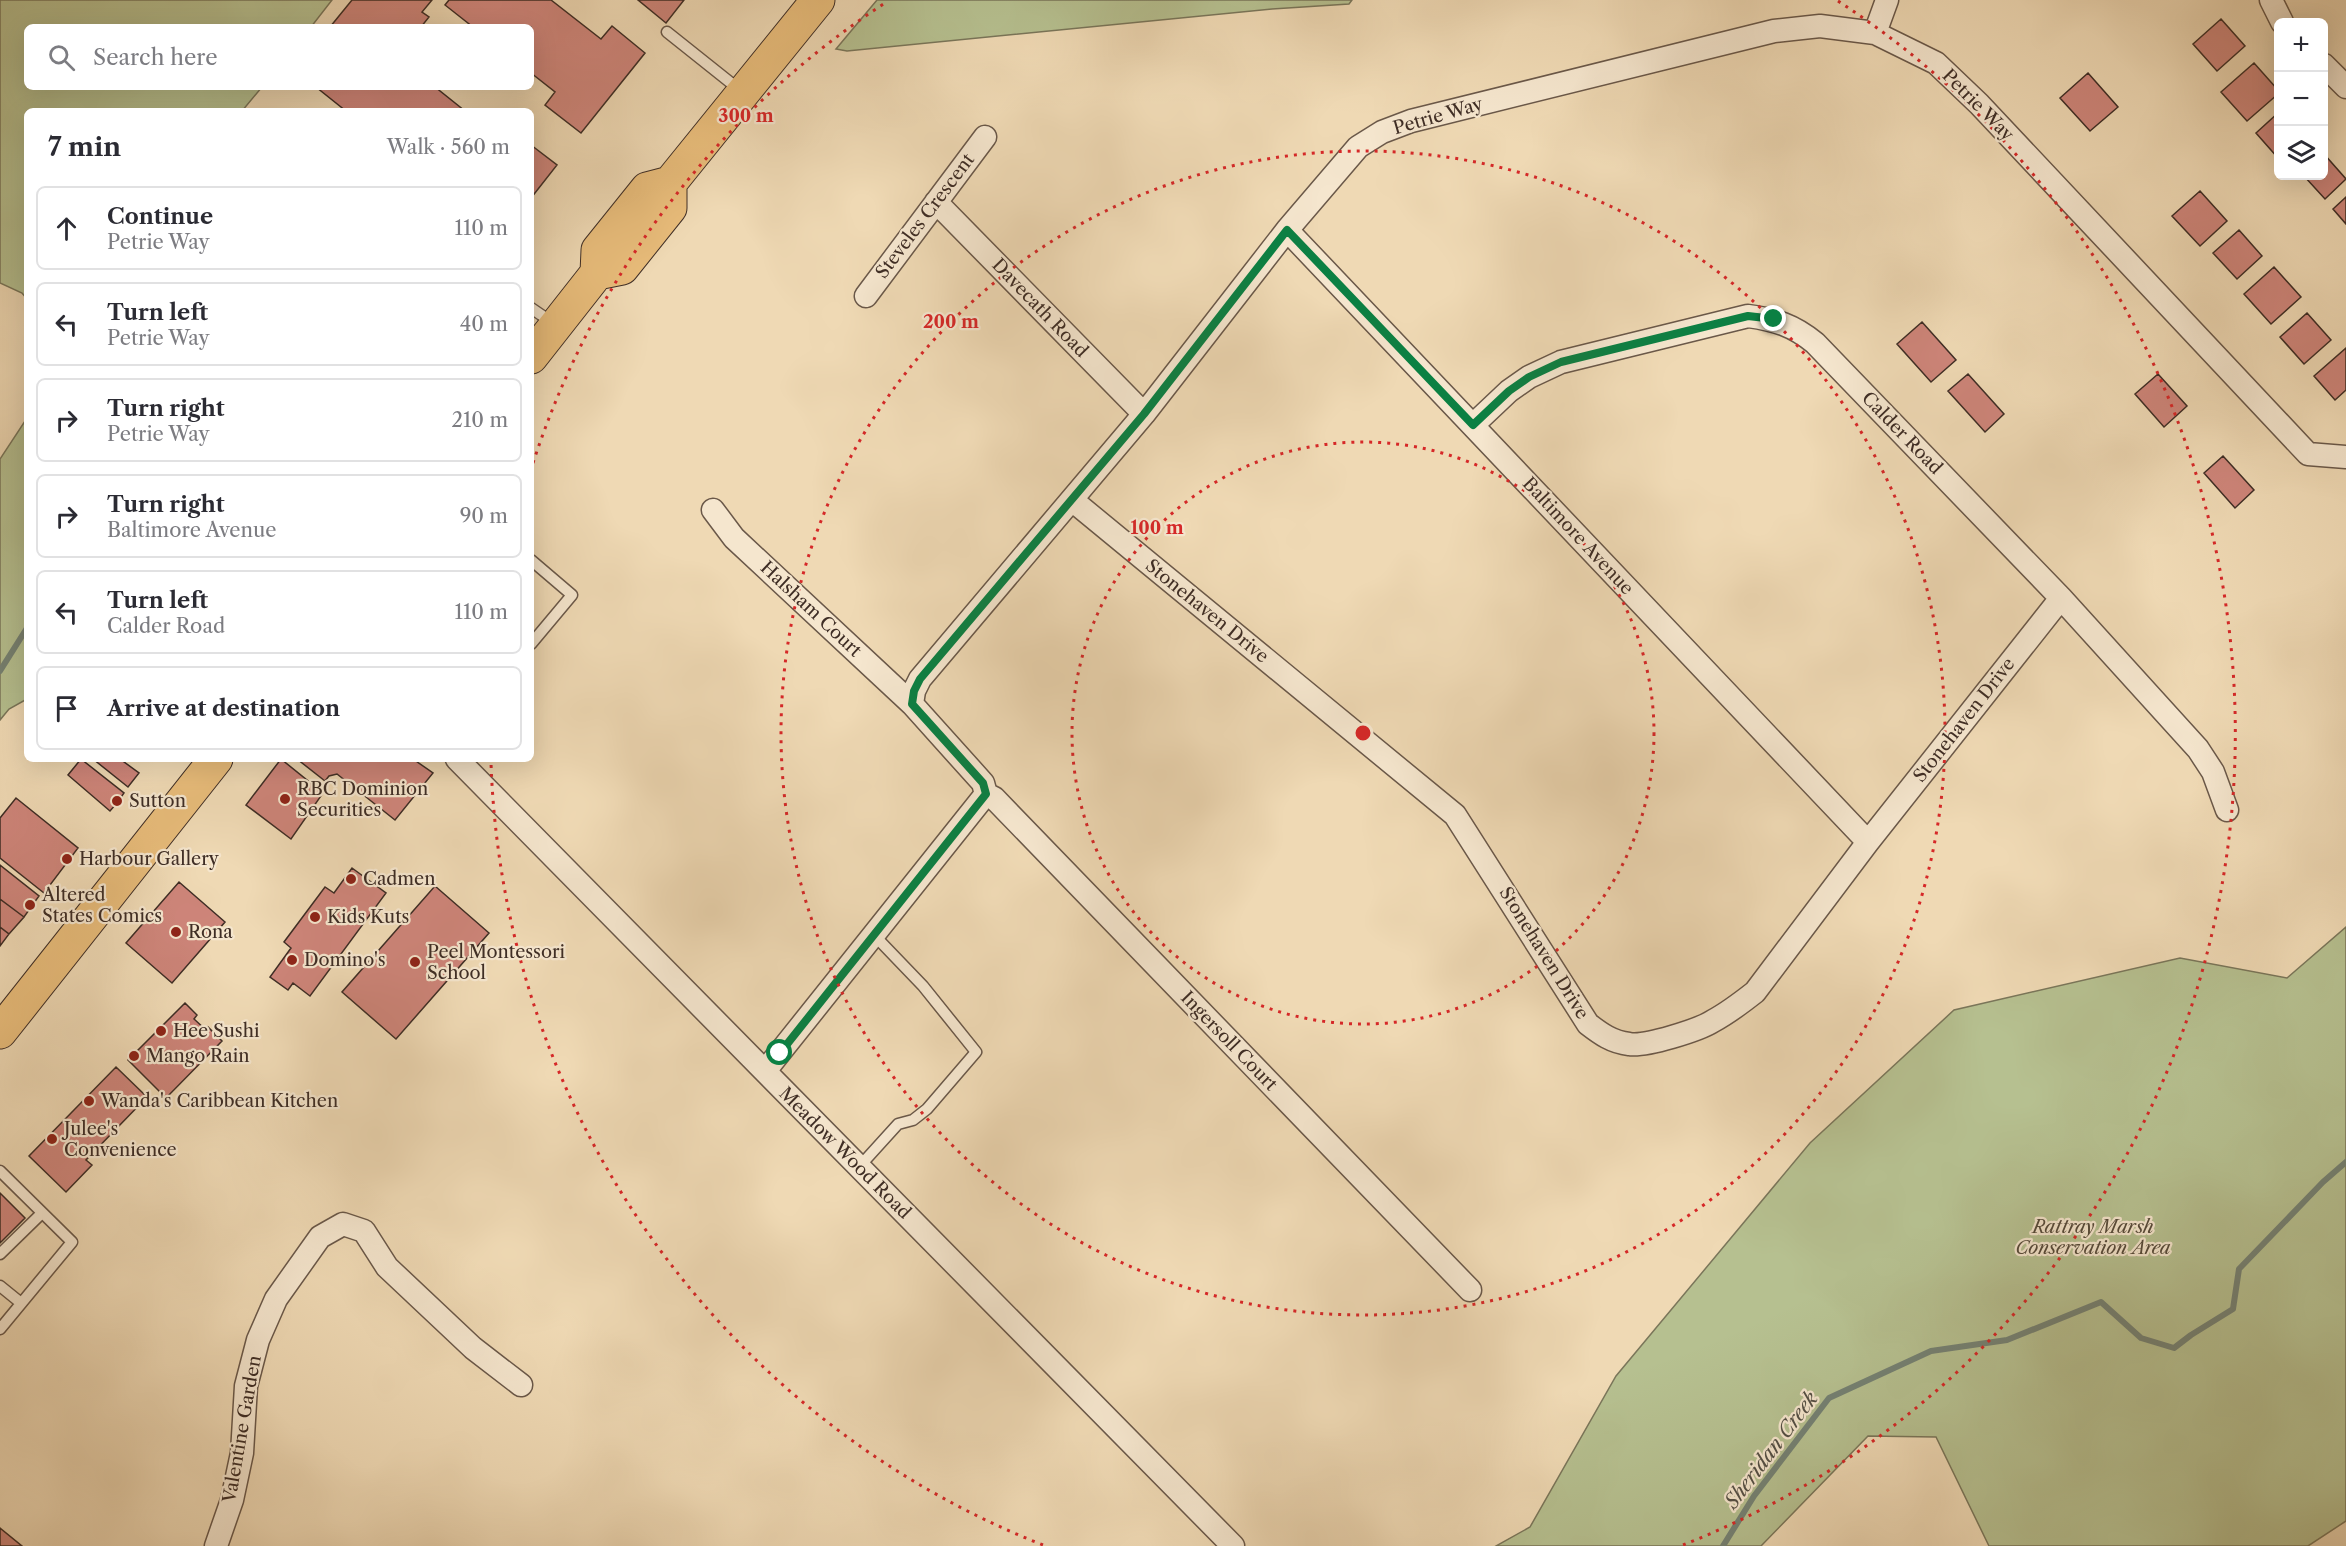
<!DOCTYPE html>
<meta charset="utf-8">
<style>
body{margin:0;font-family:"Libre Caslon Text",serif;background:#f2f2f3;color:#2b2b33}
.controls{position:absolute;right:18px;top:18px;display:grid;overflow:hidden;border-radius:9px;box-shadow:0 6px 24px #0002}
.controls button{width:54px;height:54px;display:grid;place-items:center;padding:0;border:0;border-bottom:2px solid #e1e1e2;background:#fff;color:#2b2b33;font:30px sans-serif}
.stop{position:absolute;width:18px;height:18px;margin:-14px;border:4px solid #0b8043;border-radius:50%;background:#fff}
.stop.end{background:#0b8043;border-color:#fff;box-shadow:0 2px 6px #0008}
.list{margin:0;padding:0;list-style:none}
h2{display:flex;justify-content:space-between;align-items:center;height:78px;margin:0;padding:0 24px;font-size:26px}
h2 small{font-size:20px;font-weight:400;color:#7c7c81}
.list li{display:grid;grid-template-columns:39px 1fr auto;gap:18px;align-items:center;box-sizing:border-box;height:84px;margin:0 12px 12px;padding:0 12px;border:2px solid #e1e1e2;border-radius:9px}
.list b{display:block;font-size:22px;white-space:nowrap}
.list p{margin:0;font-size:20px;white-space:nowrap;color:#7c7c81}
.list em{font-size:20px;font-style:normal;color:#7c7c81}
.icon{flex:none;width:33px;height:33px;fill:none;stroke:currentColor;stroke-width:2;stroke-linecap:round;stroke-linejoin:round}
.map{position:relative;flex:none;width:2346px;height:1546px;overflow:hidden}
.search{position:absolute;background:#fff;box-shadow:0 6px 24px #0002;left:24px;top:24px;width:510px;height:66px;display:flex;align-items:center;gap:15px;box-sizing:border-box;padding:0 21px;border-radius:9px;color:#7c7c81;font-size:22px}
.panel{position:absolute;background:#fff;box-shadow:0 6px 24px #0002;left:24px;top:108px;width:510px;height:654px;border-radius:9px}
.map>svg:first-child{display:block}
.green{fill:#b6c090;stroke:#7a765a;stroke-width:1.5}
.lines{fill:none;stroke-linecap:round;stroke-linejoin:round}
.stream{stroke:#758274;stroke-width:6}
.building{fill:#ce857a;stroke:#3e2d25;stroke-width:1.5}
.lane-casing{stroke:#6a5849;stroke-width:13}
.street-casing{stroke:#6a5849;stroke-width:25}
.primary-casing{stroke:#3e2d25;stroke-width:35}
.lane{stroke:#f5e6ce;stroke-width:10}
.street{stroke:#f5e6ce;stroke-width:22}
.primary{stroke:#e8bc7a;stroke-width:33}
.route{stroke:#0b8043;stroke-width:8}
.ring{fill:none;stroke:#d62828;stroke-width:3;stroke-dasharray:3 6}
.poi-dot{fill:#8f2418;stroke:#f5e6ce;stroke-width:2}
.labels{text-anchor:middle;stroke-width:4.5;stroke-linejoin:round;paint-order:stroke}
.street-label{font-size:18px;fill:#3e2d25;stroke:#f5e6ce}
.poi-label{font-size:18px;fill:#3e2d25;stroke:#f5e6ce;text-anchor:start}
.park-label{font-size:18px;font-style:italic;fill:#564a3a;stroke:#f5e6ce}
.water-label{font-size:20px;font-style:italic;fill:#555046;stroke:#f5e6ce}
.centre{fill:#d62828;stroke:#f5e6ce;stroke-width:3}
.ring-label{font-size:18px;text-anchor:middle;font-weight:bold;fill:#d62828;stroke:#f5e6ce;stroke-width:4.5;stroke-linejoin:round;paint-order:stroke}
</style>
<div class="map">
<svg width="2346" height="1546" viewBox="0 0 2346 1546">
<rect width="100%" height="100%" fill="#efd9b4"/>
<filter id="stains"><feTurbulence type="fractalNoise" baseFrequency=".00333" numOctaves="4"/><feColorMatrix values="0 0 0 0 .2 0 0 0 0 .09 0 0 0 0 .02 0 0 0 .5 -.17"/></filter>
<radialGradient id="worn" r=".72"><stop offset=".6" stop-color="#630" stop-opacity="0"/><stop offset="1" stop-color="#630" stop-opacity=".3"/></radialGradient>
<!-- green -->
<path class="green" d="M0,0H332L311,27H27V87H262L242,111H27V299L22,293L0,283Z
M877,0H1352L1349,4L1272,9L847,51L836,49Z
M27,418V699L9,709L0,720V459Z
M2346,927V1521L2308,1546H1989L1936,1437L1868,1436L1761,1546H1496L1530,1527L1616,1376L1810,1143L1954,1010L2180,958L2287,978Z"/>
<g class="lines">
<!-- stream -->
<path class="stream" d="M0,671L27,628
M1723,1546L1754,1496L1829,1398L1931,1351L2007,1340L2101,1302L2141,1338L2174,1348L2191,1335L2233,1309L2239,1269L2323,1182L2346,1162"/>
</g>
<!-- building -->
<path class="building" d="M352,0H432L422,12L429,17L421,27H330Z
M449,0H551L601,39L612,26L645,53L581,133L545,105L555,92L531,73V27H473L445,5Z
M638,0H684L666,23Z
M2221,19L2245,46L2217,71L2193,44Z
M2254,63L2278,90V94L2247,121L2221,92Z
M2088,73L2118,107L2090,131L2060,98Z
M316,87H435L465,111H346Z
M2278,113V158L2256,133Z
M531,145L557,165L531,198Z
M2324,154L2346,179L2325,199L2304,176H2324Z
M2200,191L2227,221L2200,246L2172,216Z
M2346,197V224L2333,209Z
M2239,230L2262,256L2237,279L2213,253Z
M2274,267L2301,297L2271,324L2244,294Z
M2307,313L2331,340L2304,364L2280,337Z
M1922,322L1956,360L1931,382L1897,344Z
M2346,348V390L2335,400L2314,376Z
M1968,374L2004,414L1985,432L1948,391Z
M2158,374L2187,406L2164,427L2135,394Z
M2223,456L2254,490L2235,508L2204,473Z
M81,759L124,793L119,800L121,802L118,806L116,804L110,811L68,775Z
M93,759H120L139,773L128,787Z
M281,759L323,793L291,839L246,805Z
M297,759H413L433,773L395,820L337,774L329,776L325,781Z
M16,798L78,848L44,893L0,858V818Z
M0,865L39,896L24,917L0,899Z
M352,868L386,893L310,996L293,983L288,990L270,977L291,948L284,942L325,887L334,893Z
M179,882L225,922L172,983L126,943Z
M435,886L489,933L396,1039L342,992Z
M0,899L24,917L9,934L0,927Z
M0,927L9,934L0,946Z
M185,1003L197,1015L194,1019L206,1030L208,1027L222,1041L166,1098L128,1060Z
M116,1067L147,1097L86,1160L92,1165L66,1192L29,1156Z
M0,1193L25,1218L0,1243Z
M0,1528L22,1546H0Z"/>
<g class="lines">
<!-- lane casing -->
<g class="lane-casing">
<path id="lane" d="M667,32L741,91
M531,308L553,323
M531,560L572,595L531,644
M859,1167L898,1124L913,1120L927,1109L976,1052L923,986L874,935
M0,1171L72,1242L0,1329
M0,1254L42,1213
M0,1286L21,1303"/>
</g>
<!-- street casing -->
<g class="street-casing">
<path id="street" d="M2271,0L2282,22
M1875,33L1887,0
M2324,65L2346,87
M936,202L1144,414
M1287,230L1868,842
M866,296L985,137
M1473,425L1509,391L1529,377L1561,362L1748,316C1776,320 1793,325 1815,343L2061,598L2198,749L2213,772L2227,810
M1072,500L1455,815L1588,1024C1601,1034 1612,1042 1629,1044C1645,1047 1699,1030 1713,1021C1728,1013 1741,1003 1755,992L1868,842L2061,598
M713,510L734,538L912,704
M457,759L1233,1546
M986,794L994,798L1470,1290
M765,1071L986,794L983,783L912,704L914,691L920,679L1144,414L1287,230L1358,147L1382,132L1411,121L1774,31L1820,26L1875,33L1936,63L1979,104L2308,454L2346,457
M216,1546L232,1500L242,1453L246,1386L258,1340L276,1299L320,1237L343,1224L364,1231L387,1267L473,1348L521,1385"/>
</g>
<!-- primary casing -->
<g class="primary-casing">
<path id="primary" d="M597,273L622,268L670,208V183
M531,357L597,273L598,250L647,189L670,183L818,0
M0,1032L216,759"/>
</g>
<!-- lane -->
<use href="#lane" class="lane"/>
<!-- street -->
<use href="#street" class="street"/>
<!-- primary -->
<use href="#primary" class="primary"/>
</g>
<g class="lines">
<!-- route -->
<path class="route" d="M780,1053L986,794L983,783L912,704L914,691L920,679L1144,414L1287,230L1473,425L1509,391L1529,377L1561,362L1748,316L1774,319"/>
</g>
<!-- distance rings -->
<g class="ring">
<circle cx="1363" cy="733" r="291"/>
<circle cx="1363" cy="733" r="582"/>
<path d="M1043 1545A873 873 0 0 1 491 763M533 463A873 873 0 0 1 888 1M1838 1A873 873 0 0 1 1683 1545"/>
</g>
<!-- markers -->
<g class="poi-dot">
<circle cx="285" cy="799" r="6"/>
<circle cx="117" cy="801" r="6"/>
<circle cx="67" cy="859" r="6"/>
<circle cx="351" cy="879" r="6"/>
<circle cx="30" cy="905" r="6"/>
<circle cx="315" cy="917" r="6"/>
<circle cx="176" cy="932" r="6"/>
<circle cx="292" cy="960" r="6"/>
<circle cx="415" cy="962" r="6"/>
<circle cx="161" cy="1031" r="6"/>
<circle cx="134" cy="1056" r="6"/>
<circle cx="89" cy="1101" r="6"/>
<circle cx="52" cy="1139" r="6"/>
</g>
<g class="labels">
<!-- street labels -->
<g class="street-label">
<text transform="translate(1978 105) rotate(45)" y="6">Petrie Way</text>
<text transform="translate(1438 116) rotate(-16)" y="6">Petrie Way</text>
<text transform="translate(925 216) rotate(-53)" y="6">Steveles Crescent</text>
<text transform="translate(1040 308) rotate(46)" y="6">Davecath Road</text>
<text transform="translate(1902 433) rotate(46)" y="6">Calder Road</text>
<text transform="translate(1578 536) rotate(47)" y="6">Baltimore Avenue</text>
<text transform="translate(811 609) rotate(43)" y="6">Halsham Court</text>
<text transform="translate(1207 611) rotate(39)" y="6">Stonehaven Drive</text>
<text transform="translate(1964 720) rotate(-52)" y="6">Stonehaven Drive</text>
<text transform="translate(1544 953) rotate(58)" y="6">Stonehaven Drive</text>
<text transform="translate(1229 1041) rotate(46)" y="6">Ingersoll Court</text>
<text transform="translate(845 1153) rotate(45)" y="6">Meadow Wood Road</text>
<text transform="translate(242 1429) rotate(-80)" y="6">Valentine Garden</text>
</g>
<!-- poi labels -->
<g class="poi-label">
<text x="297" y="795">RBC Dominion<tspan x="297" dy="21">Securities</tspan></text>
<text x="129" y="807">Sutton</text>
<text x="79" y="865">Harbour Gallery</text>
<text x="363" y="885">Cadmen</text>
<text x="42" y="901">Altered<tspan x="42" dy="21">States Comics</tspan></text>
<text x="327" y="923">Kids Kuts</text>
<text x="188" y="938">Rona</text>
<text x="427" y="958">Peel Montessori<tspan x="427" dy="21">School</tspan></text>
<text x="304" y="966">Domino's</text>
<text x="173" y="1037">Hee Sushi</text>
<text x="146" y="1062">Mango Rain</text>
<text x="101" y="1107">Wanda's Caribbean Kitchen</text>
<text x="64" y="1135">Julee's<tspan x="64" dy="21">Convenience</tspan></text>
</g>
<!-- park labels -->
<g class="park-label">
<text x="2093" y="1233">Rattray Marsh<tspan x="2093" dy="21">Conservation Area</tspan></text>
</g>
<!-- water labels -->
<g class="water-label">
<text transform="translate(1771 1450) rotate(-53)" y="7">Sheridan Creek</text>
</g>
</g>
<circle cx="1363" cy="733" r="9" class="centre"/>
<g class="ring-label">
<text x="746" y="122">300 m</text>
<text x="951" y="328">200 m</text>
<text x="1157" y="534">100 m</text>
</g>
<rect width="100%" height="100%" filter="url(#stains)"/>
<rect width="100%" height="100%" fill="url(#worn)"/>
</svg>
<div class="controls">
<button>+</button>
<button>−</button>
<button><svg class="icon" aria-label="layers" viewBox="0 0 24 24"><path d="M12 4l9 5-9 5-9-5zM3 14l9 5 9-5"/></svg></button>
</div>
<div class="stop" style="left:780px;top:1053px"></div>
<div class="stop end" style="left:1774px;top:319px"></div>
<div class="search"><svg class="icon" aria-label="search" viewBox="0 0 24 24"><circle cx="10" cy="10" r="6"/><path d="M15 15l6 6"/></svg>Search here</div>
<section class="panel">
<h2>7 min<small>Walk · 560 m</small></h2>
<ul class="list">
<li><svg class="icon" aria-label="ahead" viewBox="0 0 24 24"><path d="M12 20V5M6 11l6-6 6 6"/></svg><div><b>Continue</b><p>Petrie Way</p></div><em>110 m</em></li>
<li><svg class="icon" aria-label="left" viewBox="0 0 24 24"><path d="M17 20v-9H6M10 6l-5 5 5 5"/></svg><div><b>Turn left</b><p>Petrie Way</p></div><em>40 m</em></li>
<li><svg class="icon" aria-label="right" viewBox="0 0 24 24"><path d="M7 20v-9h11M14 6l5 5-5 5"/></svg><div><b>Turn right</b><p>Petrie Way</p></div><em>210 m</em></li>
<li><svg class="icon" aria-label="right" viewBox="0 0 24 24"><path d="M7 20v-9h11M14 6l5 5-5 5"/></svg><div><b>Turn right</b><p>Baltimore Avenue</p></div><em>90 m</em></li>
<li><svg class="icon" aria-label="left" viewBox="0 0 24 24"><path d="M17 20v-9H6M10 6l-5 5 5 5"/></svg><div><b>Turn left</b><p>Calder Road</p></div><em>110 m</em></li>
<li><svg class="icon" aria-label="arrive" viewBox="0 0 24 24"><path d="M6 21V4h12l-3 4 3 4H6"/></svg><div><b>Arrive at destination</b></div></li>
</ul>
</section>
</div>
